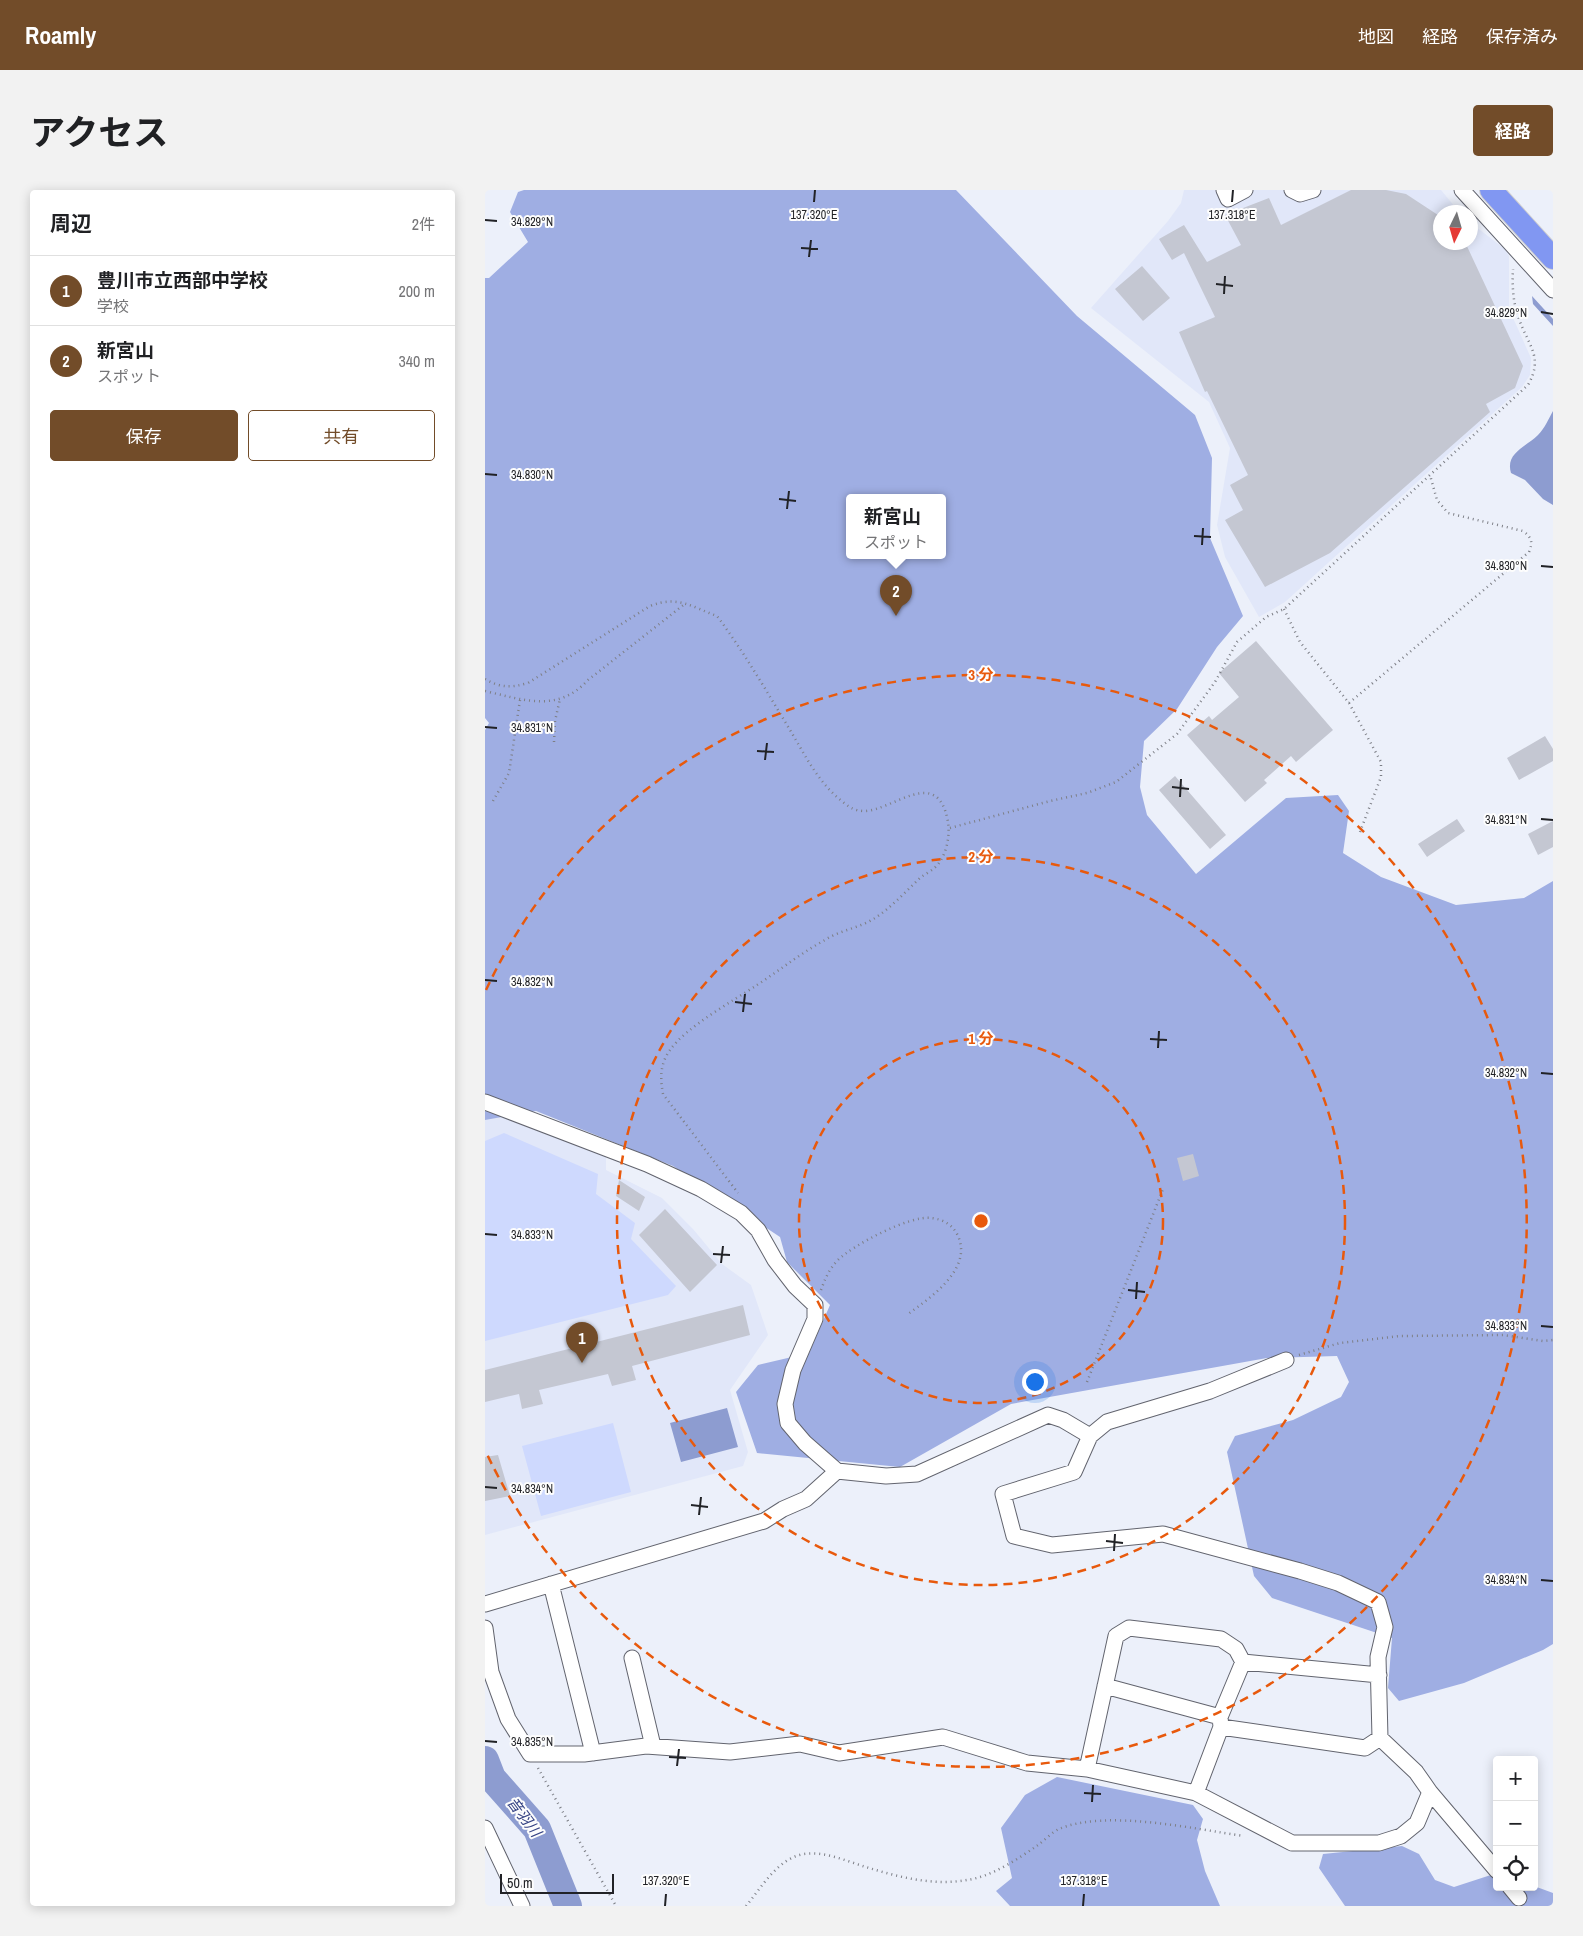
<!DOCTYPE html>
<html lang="ja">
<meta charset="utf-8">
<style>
body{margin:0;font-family:"Archivo Narrow","Noto Sans JP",sans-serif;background:#f2f2f2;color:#202124}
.controls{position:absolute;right:15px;bottom:15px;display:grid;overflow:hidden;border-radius:5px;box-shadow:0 2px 12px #0003}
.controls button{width:45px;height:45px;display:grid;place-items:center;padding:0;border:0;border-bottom:1px solid #e0e0e0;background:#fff;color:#202124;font:25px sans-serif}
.compass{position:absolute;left:948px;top:15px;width:45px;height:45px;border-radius:50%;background:#fff;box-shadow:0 2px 12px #0003;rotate:185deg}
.scale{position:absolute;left:15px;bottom:12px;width:114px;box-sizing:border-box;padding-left:5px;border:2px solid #212226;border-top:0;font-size:14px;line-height:18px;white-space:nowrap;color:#212226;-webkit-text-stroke:4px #fdfdfd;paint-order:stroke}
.you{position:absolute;left:549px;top:1191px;width:18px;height:18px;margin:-12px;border:4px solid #fff;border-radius:50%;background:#1a73e8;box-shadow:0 0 0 8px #1a73e833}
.badge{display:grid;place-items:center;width:32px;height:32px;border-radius:50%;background:#724c29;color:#fff;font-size:16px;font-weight:700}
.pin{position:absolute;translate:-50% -41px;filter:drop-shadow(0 1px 2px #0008)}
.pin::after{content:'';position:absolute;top:26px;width:18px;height:15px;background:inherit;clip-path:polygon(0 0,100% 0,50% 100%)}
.popup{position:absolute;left:361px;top:304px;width:100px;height:65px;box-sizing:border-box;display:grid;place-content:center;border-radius:5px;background:#fff;filter:drop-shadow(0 1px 4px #0005);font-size:16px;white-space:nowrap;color:#757577}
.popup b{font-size:19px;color:#202124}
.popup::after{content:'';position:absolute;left:50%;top:100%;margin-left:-10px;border:10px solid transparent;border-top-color:#fff}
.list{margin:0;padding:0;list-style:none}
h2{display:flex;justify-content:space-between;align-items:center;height:65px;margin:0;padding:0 20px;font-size:21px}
h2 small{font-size:16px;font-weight:400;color:#757577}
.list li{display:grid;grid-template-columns:32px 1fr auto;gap:15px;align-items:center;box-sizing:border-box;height:70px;padding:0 20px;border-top:1px solid #e0e0e0}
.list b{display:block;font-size:19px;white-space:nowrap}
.list p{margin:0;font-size:16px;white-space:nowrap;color:#757577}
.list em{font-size:16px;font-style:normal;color:#757577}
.actions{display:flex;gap:10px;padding:15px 20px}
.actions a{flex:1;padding:11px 0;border:1px solid #724c29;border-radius:5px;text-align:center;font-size:18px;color:#724c29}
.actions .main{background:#724c29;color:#fff}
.icon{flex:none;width:28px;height:28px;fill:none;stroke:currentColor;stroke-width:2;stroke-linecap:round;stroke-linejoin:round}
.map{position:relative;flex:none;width:1068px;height:1716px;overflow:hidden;border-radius:5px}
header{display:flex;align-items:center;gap:30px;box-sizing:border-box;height:70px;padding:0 25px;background:#724c29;color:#fff}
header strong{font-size:24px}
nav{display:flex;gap:28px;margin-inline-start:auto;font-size:18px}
.intro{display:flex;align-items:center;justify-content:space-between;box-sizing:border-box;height:120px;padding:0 30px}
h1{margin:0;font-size:35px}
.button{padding:12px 22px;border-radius:5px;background:#724c29;color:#fff;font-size:18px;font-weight:700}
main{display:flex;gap:30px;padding:0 30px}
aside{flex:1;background:#fff;border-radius:5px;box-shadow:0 2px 12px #0003}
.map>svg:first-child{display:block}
.built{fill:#e1e7f9}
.green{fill:#ced9fe}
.forest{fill:#9faee3;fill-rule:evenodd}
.water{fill:#8d9cd0}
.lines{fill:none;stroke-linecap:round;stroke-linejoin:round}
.river{stroke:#8d9cd0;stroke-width:28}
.building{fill:#c4c7d2}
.minor-casing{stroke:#62646e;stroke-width:17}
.highway-casing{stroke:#cececf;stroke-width:24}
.path{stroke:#7d7f86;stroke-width:2.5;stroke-dasharray:1 4;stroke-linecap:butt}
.minor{stroke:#fff;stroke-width:15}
.highway{stroke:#8197f2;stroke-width:22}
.ticks{fill:none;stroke:#212226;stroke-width:2}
.ring{fill:none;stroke:#e8590c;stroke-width:2.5;stroke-dasharray:9 6}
.labels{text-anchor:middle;stroke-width:4;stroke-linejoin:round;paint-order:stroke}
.water-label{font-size:15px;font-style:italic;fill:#364384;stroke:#fdfdfd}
.ticks-label{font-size:12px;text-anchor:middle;fill:#212226;stroke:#fdfdfd;stroke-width:4;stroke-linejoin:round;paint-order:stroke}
.centre{fill:#e8590c;stroke:#fdfdfd;stroke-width:2.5}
.ring-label{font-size:15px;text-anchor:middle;font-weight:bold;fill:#e8590c;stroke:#fdfdfd;stroke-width:4;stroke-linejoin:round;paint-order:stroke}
</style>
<header>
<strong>Roamly</strong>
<nav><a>地図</a><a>経路</a><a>保存済み</a></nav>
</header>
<div class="intro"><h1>アクセス</h1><a class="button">経路</a></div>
<main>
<aside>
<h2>周辺<small>2件</small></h2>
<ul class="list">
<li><span class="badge">1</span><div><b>豊川市立西部中学校</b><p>学校</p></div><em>200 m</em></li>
<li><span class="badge">2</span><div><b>新宮山</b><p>スポット</p></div><em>340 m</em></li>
</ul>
<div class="actions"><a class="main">保存</a><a>共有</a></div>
</aside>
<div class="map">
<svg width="1068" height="1716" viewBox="0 0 1068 1716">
<rect width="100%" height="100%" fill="#ecf0fa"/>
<!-- built -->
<path class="built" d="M699,0H956L974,22H956V52H986V33L1021,60L1024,66V119L1046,168L1045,185L1037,197L800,412L774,427L740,367L732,335L745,258L724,212L606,118L683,31L696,13Z
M0,917L121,963V980L177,1008L208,1039L237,1074L266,1095L283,1145L245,1200L263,1262L258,1276L0,1345Z"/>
<!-- green -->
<path class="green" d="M19,943L113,984L111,1004L150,1033L146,1049L191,1096L183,1105L0,1151V951Z
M128,1233L146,1302L56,1326L37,1256Z"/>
<!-- forest -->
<path class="forest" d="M39,0H471L592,126L710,225L727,268L725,348L758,426L732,457L692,519L659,551L655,597L662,625L711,684L801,608L853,605L864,621L858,663L896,687L971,715L1039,708L1068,691V1454L1058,1460L979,1493L914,1511L903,1498L907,1448L787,1408L769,1386L742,1262L750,1246L808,1230L856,1207L864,1192L852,1166L782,1168L526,1214L415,1277L272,1263L251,1202L273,1175L324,1163L345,1115L302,1072L295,1047L188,976L51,921L0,930V540L4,533L0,528V88H4L43,52L25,22L33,2ZM365,307H457V365H365Z
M572,1587L708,1615L718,1629L712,1650L720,1681L735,1716H525L511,1701L527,1688L516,1638L540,1605Z
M917,1656L934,1664L950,1690L969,1697L1012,1683V1697L1049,1696L1068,1703V1716H860L834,1678L838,1664Z"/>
<!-- water -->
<path class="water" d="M1047,106L1068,129V136L1048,114Z
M1068,221V315L1058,309L1040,290L1026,283C1020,263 1041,257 1053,245C1060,238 1064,228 1068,221Z
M242,1218L253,1257L196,1272L185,1233Z"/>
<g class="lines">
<!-- river -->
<path class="river" d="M0,1570L7,1588L52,1639L83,1716"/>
</g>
<!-- building -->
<path class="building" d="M866,0H901L921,4L956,27V52H980L1038,176L1030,198L1001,214L1005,222L845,363L780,397L740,330L758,320L745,295L763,285L722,201L720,202L694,142L730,127L699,63L687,70L674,49L699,35L722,72L756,55L740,25L784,8L796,35Z
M657,76L685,108L658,131L630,99Z
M771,451L848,540L811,572L806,566L779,590L782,593L760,612L702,545L724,526L727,530L754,507L734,483Z
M1060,546L1068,559V571L1034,590L1022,568Z
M690,586L741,645L725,659L674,600Z
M972,629L980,641L942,667L933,654Z
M1068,631V657L1053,665L1043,644Z
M708,964L714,986L698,991L692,968Z
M134,990L160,1007L154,1021L131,1006Z
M180,1019L232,1075L205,1102L154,1045Z
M258,1115L265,1145L147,1176L151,1190L127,1196L123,1184L54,1200L58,1214L37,1219L34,1204L0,1212V1180Z
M13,1265L25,1306L0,1311V1267Z"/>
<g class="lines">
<!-- minor casing -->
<g class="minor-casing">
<path id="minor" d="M739,0L743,9L760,0
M807,0L815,4L828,0
M977,0L1068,100
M0,912L162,974L216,999L256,1023L273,1040L290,1070L310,1096L330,1115V1129L308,1180L300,1214L303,1233L320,1253L352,1281L401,1286L432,1284L563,1225L578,1230L605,1246
M66,1394L108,1563
M0,1414L279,1331L298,1319L321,1309L352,1281
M0,1438L6,1482L23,1529L45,1564H99L161,1556L245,1562L315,1554L354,1563L458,1547L542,1573L602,1579L711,1603L807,1653H894L916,1646L932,1633L945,1602L931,1582L895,1548L893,1467L900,1437L893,1412L853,1393L815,1381L678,1344L567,1355L529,1346L518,1304L589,1282L605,1246L622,1232L725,1201L801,1170
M147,1468L168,1556
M620,1496L735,1527
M736,1537L880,1558L895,1548
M602,1579L631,1446L644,1438L736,1449L751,1459L758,1472L894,1485
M945,1602L1012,1681
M711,1603L736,1537L735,1527L758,1472
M0,1638L37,1716
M1025,1697L1034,1708"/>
</g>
<!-- highway casing -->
<g class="highway-casing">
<path id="highway" d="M1006,0L1068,68"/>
</g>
<!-- path -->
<path class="path" d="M799,419L815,452L864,513L896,572V587L875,642
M0,489C16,498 26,498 43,493L165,416C193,405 207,417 232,426C259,462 282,502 305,540C320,565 334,594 358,612C364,617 370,621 379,621C408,621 453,574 463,632C465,645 462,662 454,673C450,679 442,683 436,687C421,701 407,717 390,728C375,738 355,740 340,750C316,763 295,780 272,795C248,811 201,837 185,860C175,874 175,888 178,904L253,1003
M0,501C39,510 73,523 103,490L201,413
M864,513L1044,362C1048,352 1047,348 1038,341L963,323L952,310L945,285
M69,552L70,531L75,509
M8,611L24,583L35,510
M465,638L565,611L602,603L631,592L692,544L730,492L752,452L781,427L799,419L1043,195C1059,167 1043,155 1034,129C1028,113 1027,96 1028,79
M336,1100C340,1089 344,1079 353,1070C368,1055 425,1025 446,1028C458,1029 468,1035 473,1046C488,1079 445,1108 423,1124
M814,1165L855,1153L915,1146L1018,1145L1058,1151L1068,1150
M602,1192L678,999
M53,1578L131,1716
M261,1716C276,1698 293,1668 319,1664C340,1661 361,1671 381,1677C413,1687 448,1696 482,1690C506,1687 533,1669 553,1655C560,1650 567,1642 574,1639C621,1619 709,1639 759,1646"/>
<!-- minor -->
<use href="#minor" class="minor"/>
<!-- highway -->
<use href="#highway" class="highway"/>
</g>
<!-- ticks -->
<path class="ticks" d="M329,12L330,0M747,12L748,0M0,30L12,31M316,58L333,59M324,67L326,50M731,94L748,96M739,104L740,86M1056,122L1068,124M0,284L12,285M294,309L311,311M302,319L304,301M709,346L726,347M717,355L718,338M1056,376L1068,377M0,537L12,538M272,561L289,562M280,570L282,553M687,597L704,599M695,607L696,589M1056,629L1068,630M0,790L12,791M250,812L267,814M258,822L260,804M665,849L682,850M673,858L674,841M1056,883L1068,884M0,1044L12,1045M228,1064L245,1065M236,1073L238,1056M643,1100L660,1102M651,1109L652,1092M1056,1136L1068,1137M0,1297L12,1298M206,1315L223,1317M214,1325L216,1307M621,1351L638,1353M629,1361L630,1344M1056,1390L1068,1391M0,1551L12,1552M184,1567L201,1568M192,1576L194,1559M599,1603L616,1604M607,1612L608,1595M180,1716L181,1704M598,1716L599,1704"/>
<!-- distance rings -->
<g class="ring">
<circle cx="496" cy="1031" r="182"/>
<circle cx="496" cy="1031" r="364"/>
<path d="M1 800A546 546 0 1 1 1 1262"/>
</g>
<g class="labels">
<!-- water labels -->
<g class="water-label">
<text transform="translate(39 1627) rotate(53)" y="5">音羽川</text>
</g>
</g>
<g class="ticks-label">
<text x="329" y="29">137.320°E</text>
<text x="747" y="29">137.318°E</text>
<text x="47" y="36">34.829°N</text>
<text x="1021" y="127">34.829°N</text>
<text x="47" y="289">34.830°N</text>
<text x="1021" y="380">34.830°N</text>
<text x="47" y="542">34.831°N</text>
<text x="1021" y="634">34.831°N</text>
<text x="47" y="796">34.832°N</text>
<text x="1021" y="887">34.832°N</text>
<text x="47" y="1049">34.833°N</text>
<text x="1021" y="1140">34.833°N</text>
<text x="47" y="1303">34.834°N</text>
<text x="1021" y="1394">34.834°N</text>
<text x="47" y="1556">34.835°N</text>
<text x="181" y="1695">137.320°E</text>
<text x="599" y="1695">137.318°E</text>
</g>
<circle cx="496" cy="1031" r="8" class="centre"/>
<g class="ring-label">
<text x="496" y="490">3 分</text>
<text x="496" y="672">2 分</text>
<text x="496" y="854">1 分</text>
</g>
</svg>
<div class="controls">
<button>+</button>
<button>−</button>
<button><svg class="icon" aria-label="locate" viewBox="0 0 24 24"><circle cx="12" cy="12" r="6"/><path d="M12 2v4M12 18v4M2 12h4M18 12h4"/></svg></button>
</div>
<svg class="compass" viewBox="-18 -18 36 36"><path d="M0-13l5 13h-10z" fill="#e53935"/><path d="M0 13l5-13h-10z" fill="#757577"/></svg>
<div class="scale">50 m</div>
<div class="you"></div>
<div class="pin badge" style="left:97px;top:1173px">1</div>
<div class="pin badge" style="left:411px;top:426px">2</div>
<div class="popup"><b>新宮山</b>スポット</div>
</div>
</main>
